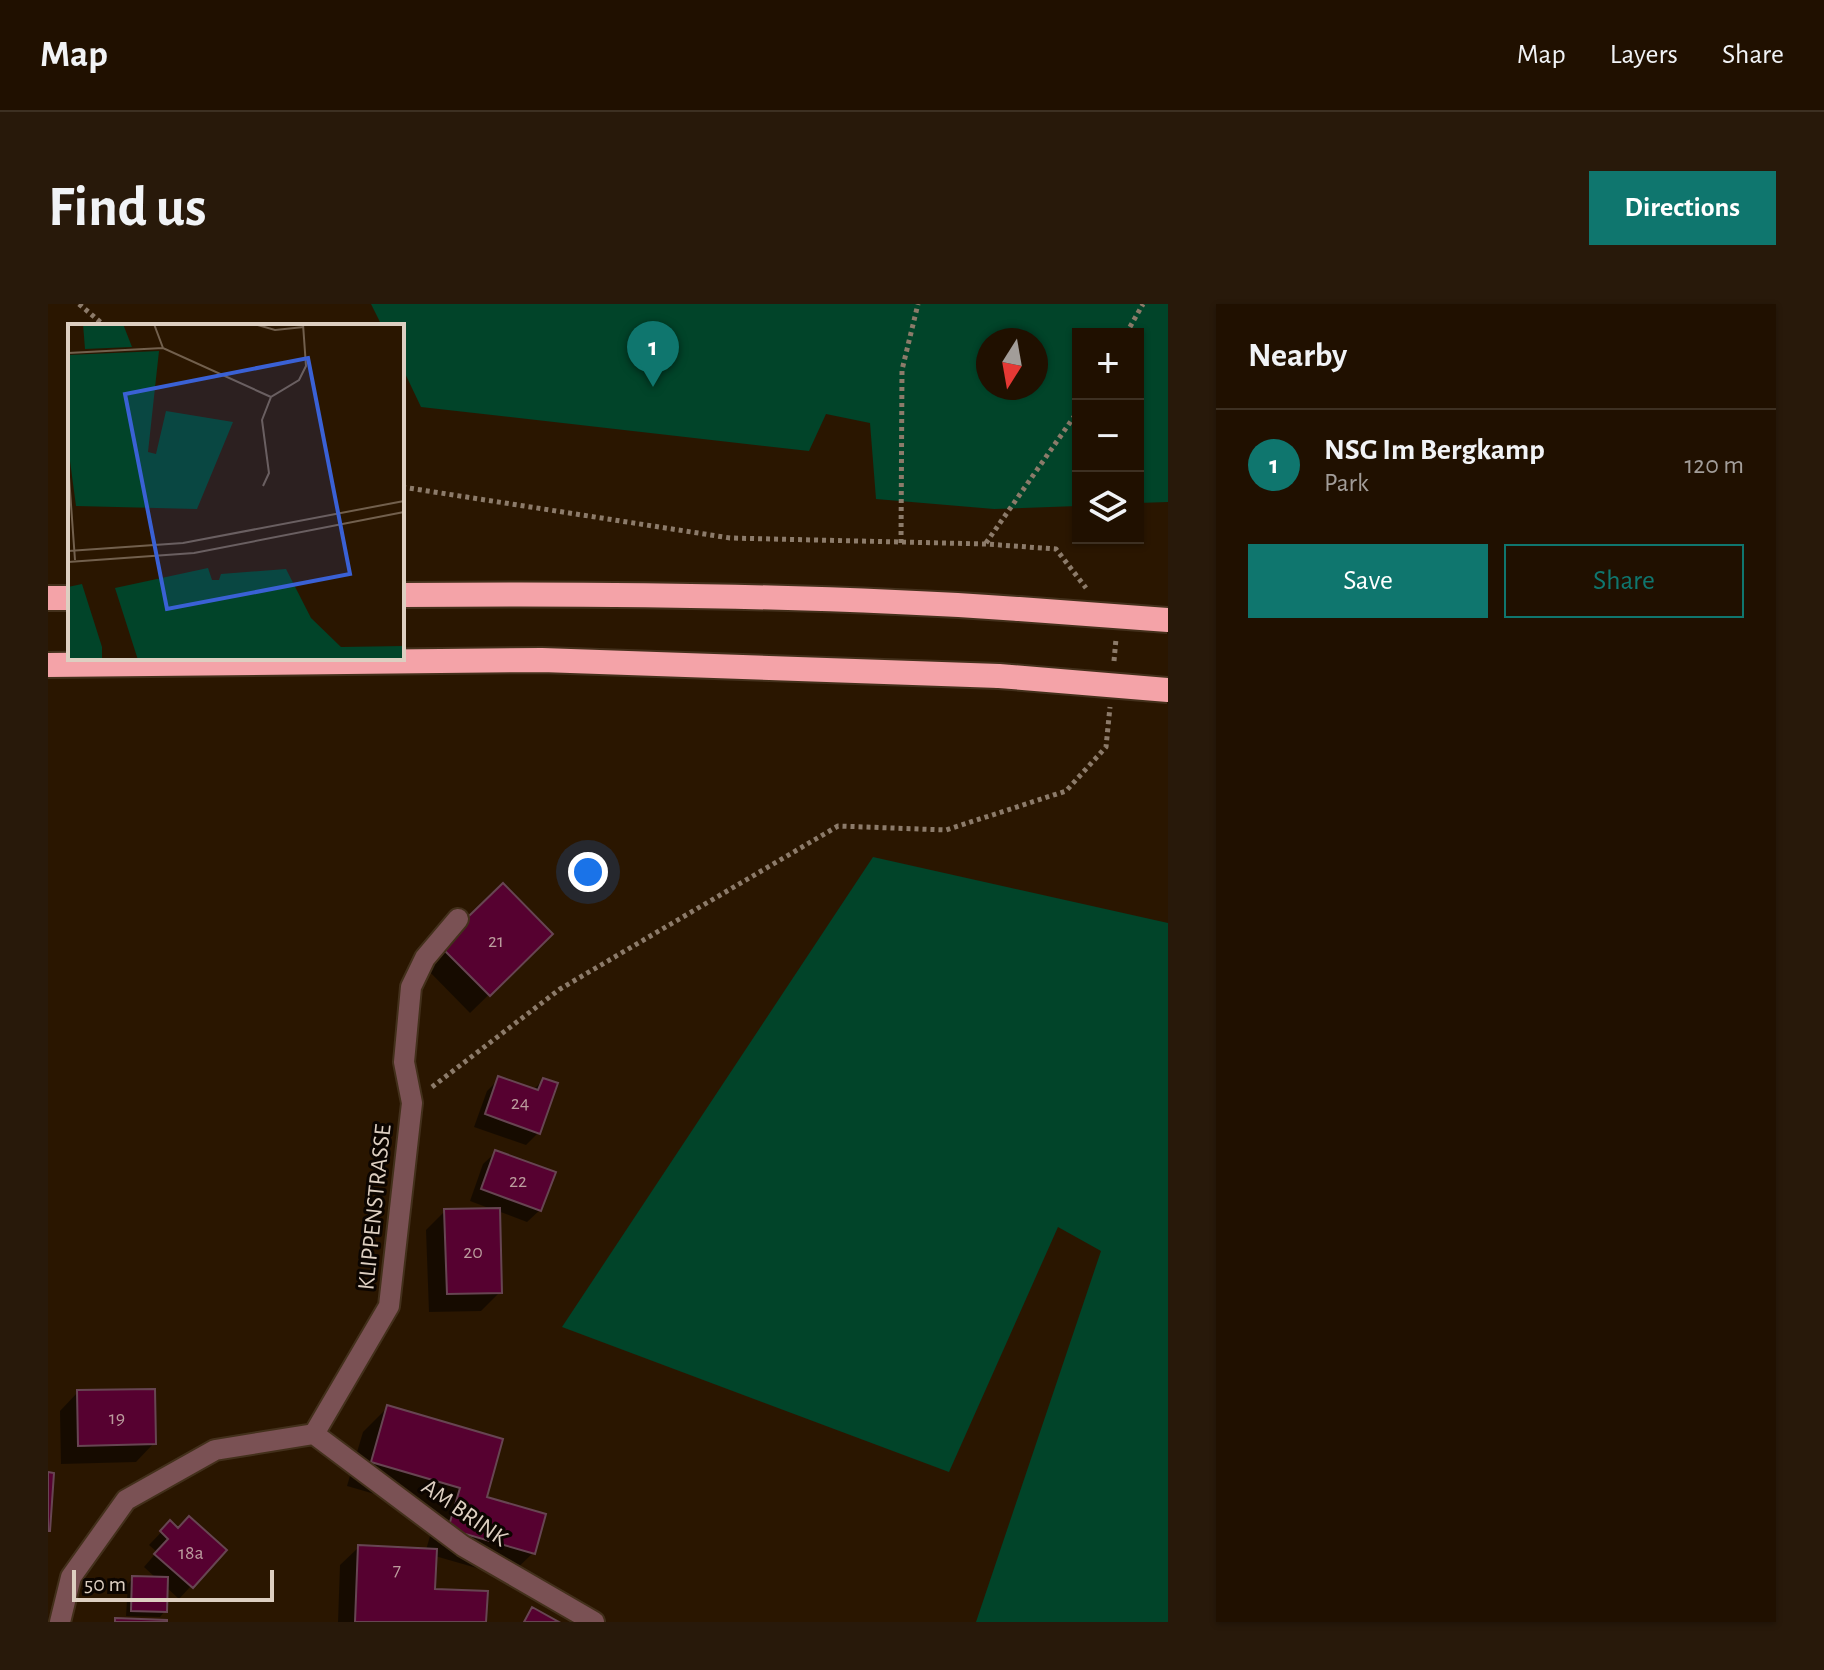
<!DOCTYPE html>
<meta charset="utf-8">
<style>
body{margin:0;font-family:"Alegreya Sans",sans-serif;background:#28190a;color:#f1f3f6}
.controls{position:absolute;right:24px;top:24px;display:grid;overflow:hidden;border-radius:0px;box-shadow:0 2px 6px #0004}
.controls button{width:72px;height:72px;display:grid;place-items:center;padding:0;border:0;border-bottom:2px solid #3d3022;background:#201000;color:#f1f3f6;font:40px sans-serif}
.compass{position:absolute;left:928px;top:24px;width:72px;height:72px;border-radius:50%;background:#201000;box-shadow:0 2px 6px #0004;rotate:191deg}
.scale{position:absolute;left:24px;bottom:20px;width:202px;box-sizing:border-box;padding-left:8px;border:4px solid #ddcfc1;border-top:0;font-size:22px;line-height:28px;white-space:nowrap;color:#ddcfc1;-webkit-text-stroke:6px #0c0500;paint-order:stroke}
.you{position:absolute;left:540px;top:568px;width:28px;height:28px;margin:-20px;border:6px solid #fff;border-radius:50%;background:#1a73e8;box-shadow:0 0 0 12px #1a73e833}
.badge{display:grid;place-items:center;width:52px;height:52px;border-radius:50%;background:#0f766e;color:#fff;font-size:26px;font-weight:700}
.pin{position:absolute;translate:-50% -66px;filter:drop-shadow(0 2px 4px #0008)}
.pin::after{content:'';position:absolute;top:42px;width:28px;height:24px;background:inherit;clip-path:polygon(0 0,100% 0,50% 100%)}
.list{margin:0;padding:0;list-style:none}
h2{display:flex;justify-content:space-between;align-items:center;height:104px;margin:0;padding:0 32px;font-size:34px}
h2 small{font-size:26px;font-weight:400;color:#a29d99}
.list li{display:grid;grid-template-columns:52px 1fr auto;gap:24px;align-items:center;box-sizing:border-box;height:112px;padding:0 32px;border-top:2px solid #3d3022}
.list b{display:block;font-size:30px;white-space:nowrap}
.list p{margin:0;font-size:26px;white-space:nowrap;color:#a29d99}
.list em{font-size:26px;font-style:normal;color:#a29d99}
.actions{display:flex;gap:16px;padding:24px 32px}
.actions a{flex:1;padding:18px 0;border:2px solid #0f766e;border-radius:0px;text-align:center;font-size:28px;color:#0f766e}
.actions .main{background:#0f766e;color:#fff}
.icon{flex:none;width:44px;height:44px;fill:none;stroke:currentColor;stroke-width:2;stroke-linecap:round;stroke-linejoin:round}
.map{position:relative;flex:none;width:1120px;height:1318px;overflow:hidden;border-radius:0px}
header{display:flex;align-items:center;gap:48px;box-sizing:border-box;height:112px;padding:0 40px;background:#201000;border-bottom:2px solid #3d3022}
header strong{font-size:38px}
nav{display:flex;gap:44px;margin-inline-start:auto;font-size:28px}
.intro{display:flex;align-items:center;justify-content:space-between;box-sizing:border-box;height:192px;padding:0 48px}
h1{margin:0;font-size:56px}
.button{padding:20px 36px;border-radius:0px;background:#0f766e;color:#fff;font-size:28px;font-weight:700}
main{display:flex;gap:48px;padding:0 48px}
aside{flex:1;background:#201000;border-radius:0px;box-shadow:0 2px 6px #0004}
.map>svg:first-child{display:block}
.green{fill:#014429;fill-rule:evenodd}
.shadow{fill:#0007}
.building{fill:#560130;stroke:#674552;stroke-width:2}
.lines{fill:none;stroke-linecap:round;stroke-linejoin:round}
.minor-casing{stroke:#43301b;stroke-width:24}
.highway-casing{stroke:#43301b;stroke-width:28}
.path{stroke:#8c7b6a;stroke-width:5;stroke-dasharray:4 4;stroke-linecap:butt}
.minor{stroke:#7a5154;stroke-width:20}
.highway{stroke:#f4a3a8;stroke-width:24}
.highway-bridge-casing{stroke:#43301b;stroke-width:28;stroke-linecap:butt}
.highway-bridge{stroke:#f4a3a8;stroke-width:24}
.labels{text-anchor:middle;stroke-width:6;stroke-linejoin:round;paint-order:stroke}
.number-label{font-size:20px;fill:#bb9c9d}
.street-label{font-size:24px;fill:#ddcfc1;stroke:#0c0500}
.inset-road{fill:none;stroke:#72604d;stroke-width:2}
.view{fill:#3a61d5;fill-opacity:0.15;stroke:#3a61d5;stroke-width:4}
.inset-edge{fill:none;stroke:#ddcfc1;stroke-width:4}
</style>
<header>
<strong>Map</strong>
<nav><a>Map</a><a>Layers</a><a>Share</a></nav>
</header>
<div class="intro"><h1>Find us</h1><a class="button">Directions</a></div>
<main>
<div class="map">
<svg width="1120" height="1318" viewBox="0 0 1120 1318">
<rect width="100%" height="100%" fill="#2a1600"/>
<!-- green -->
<path class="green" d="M323,0H1120V198L1090,199V30H1030V202L946,205L828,195L822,119L778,110L761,147L373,103L354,63V22H334ZM988,36V84H940V36Z
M825,553L1120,619V1318H928L1053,947L1010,923L901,1168L514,1023Z"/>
<!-- shadow -->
<path class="shadow" d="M455,582L503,630L422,709L375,661Z
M451,775L485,786L495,776L490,829L478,841L426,823L439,787Z
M448,848L492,906L479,918L450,907L452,988L433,1007L381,1008L378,926L397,907L446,906L422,897L435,860Z
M30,1088L106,1139L88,1158L13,1160L12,1107Z
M339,1104L436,1194L485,1249L460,1273L387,1252L385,1286L436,1318H290L292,1261L311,1243L378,1246L389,1208L299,1182L315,1128Z
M122,1219L130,1226L176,1246L131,1295L118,1283L117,1307L112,1313L78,1312L80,1280L85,1274L109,1275L96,1263L109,1248L101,1241Z"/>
<!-- building -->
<path class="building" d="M455,579L505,630L442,692L391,641Z
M450,772L490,786L495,774L510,779L492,830L437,810Z
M447,846L508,868L493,907L433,885Z
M452,904L454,989L399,990L396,905Z
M107,1085L108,1140L30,1142L29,1086Z
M339,1101L455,1135L439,1193L498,1210L487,1250L400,1225L412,1184L323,1158Z
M0,1168L6,1169L2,1227H0Z
M141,1212L179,1246L145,1284L106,1250L120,1235L112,1227L122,1216L130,1224Z
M310,1241L389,1245L387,1285L440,1287L438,1318H307Z
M84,1272L120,1273L119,1308L83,1307Z
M484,1303L511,1318H476Z
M67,1314L119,1316V1318H67Z"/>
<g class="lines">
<!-- minor casing -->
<g class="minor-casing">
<path id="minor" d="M266,1130L415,1242L546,1318
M12,1318L23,1273L78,1196L167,1146L266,1130L341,1002L364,799L356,758L363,683L377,654L410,615"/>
</g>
<!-- highway casing -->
<g class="highway-casing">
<path id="highway" d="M354,291C559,289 766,291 971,305
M0,294H22
M0,361L494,356L951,372"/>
</g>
<!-- path -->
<path class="path" d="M31,0L57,22
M1078,30L1095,0
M354,183L682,234L938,240L1008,245L1038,284
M853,239L854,66L870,0
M938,239L1030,107
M1066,357L1068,335
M384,783L512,685L790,522L898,526L1018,487L1058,443L1062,403"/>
<!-- minor -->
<use href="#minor" class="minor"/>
<!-- highway -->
<use href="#highway" class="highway"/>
<!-- highway-bridge casing -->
<g class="highway-bridge-casing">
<path id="highway-bridge" d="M971,305L1120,316
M951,372L1120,386"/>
</g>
<!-- highway-bridge -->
<use href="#highway-bridge" class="highway-bridge"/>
</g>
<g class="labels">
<!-- number labels -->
<g class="number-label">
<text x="448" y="643">21</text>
<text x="472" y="805">24</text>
<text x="470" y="883">22</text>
<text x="425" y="954">20</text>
<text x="69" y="1120">19</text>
<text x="143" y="1255">18a</text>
<text x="349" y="1272">7</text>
</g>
<!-- street labels -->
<g class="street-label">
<text transform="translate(326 903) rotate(-84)" y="8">KLIPPENSTRASSE</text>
<text transform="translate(417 1208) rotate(35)" y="8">AM BRINK</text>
</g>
</g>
<!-- overview -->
<g transform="translate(20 20)">
<rect width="336" height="336" fill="#2a1600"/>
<path d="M15,0H55L64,23L17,25ZM91,27L80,128L88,130L98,87L165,98L129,185L8,182L0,122V31ZM140,244L144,256H151L153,250L218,245L243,294L273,323L336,322V336H70L47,264ZM14,260L34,323V336H0V263Z" fill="#014429"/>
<path class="inset-road" d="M86,0L95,24M186,0L207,6L236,3M0,29L95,24L203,73M0,139L7,236M195,162L201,149L194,96L203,73L231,56L238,42L235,0M0,227L115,219L336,177M0,238L126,229L336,188"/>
<path class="view" d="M240,34L282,250L99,285L57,70Z"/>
<rect width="336" height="336" class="inset-edge"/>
</g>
</svg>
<div class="controls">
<button>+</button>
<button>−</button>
<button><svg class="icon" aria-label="layers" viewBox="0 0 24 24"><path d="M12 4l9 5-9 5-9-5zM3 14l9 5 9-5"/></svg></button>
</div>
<svg class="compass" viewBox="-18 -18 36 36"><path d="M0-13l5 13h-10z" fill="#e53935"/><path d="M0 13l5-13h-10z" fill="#a29d99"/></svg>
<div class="scale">50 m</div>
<div class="you"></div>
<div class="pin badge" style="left:605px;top:83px">1</div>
</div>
<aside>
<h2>Nearby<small></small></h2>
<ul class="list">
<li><span class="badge">1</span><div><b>NSG Im Bergkamp</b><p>Park</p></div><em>120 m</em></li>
</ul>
<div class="actions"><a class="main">Save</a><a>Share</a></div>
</aside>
</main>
